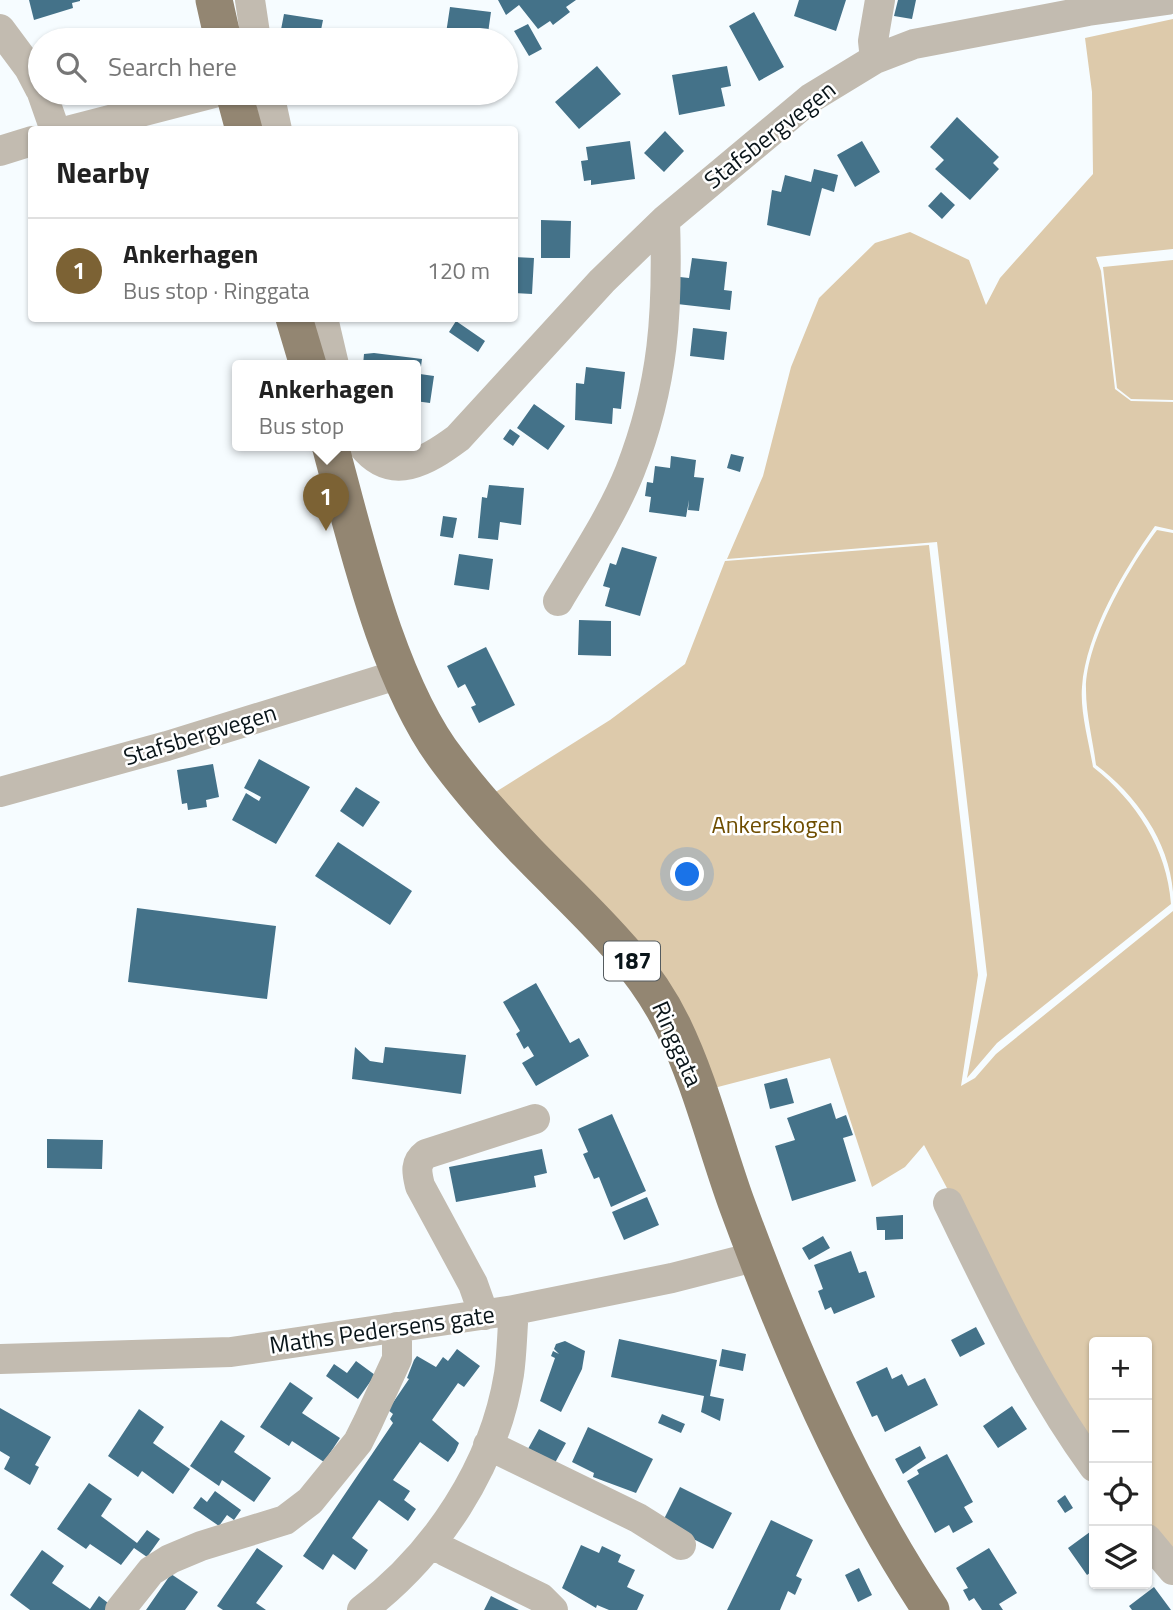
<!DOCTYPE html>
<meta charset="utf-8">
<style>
body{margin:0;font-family:"Titillium Web",sans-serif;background:#f2f2f2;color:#222}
.controls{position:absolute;right:21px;bottom:21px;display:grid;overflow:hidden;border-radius:7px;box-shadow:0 2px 5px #0004}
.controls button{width:63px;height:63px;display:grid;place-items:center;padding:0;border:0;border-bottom:2px solid #e0e0e0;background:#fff;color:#222;font:35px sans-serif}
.you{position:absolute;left:688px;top:875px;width:24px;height:24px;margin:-18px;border:5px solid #fff;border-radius:50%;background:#1a73e8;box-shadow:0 0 0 10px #1a73e833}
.badge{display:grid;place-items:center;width:46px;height:46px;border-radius:50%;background:#7c6234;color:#fff;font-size:23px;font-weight:700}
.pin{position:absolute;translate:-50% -58px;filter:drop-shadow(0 2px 4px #0008)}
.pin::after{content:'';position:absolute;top:37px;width:24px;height:21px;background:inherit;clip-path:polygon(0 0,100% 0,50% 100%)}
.popup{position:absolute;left:232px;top:360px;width:189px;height:91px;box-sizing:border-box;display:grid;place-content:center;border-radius:7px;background:#fff;filter:drop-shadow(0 2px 5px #0005);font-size:23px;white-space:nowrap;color:#767676}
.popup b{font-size:26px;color:#222}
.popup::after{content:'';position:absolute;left:50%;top:100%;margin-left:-14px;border:14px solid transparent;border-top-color:#fff}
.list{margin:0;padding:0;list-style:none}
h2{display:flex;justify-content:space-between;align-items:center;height:91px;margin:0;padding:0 28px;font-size:30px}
h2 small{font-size:23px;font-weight:400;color:#767676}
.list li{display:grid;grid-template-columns:46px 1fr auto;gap:21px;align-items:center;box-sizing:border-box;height:105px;padding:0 28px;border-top:2px solid #e0e0e0}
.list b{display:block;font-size:26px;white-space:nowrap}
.list p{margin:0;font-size:23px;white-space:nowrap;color:#767676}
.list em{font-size:23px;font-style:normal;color:#767676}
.icon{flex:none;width:38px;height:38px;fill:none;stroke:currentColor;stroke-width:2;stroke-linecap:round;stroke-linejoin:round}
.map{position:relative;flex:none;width:1173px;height:1610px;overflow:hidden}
.search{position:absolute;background:#fff;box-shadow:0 2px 5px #0004;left:28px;top:28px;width:490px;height:77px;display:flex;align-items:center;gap:18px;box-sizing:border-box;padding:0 24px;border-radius:38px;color:#767676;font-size:26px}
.panel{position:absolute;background:#fff;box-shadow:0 2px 5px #0004;left:28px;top:126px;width:490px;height:196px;border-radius:7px}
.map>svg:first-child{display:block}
.green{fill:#ddcaab}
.building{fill:#447289}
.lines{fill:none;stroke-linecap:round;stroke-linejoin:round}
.minor{stroke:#c2bbb0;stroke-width:30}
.major{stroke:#938672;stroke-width:37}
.labels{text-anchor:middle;stroke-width:5;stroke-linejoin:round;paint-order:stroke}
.shield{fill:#fff;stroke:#545b5f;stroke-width:2}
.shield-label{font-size:23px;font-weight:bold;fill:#0a151a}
.street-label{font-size:24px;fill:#0a151a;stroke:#fff}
.park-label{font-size:24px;fill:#6e4d00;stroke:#fff}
</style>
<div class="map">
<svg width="1173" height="1610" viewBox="0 0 1173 1610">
<rect width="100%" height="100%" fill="#f6fcff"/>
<!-- green -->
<path class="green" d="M1173,19V249L1096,257L1101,271L1115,389L1131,401L1173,402V530L1155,526C1124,570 1086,633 1082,687C1080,712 1089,742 1093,767C1136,801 1167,848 1171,904L997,1043L967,1078L987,975L937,542L727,559L763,476L791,367L819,298L875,243L910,232L969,260L986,305L1000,278L1093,174L1092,92L1085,38Z
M1173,260V400L1131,399L1117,388L1103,267Z
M1157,530L1173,533V892C1169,841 1136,795 1096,765C1093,741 1086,715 1086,690C1085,643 1129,567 1157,530Z
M929,545L978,975L961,1086L975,1078L996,1054L1173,911V1558L1147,1523V1342H1094V1453L1004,1295L924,1145L905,1167L872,1187L830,1058L714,1088L494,793L610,720L685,664L725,561Z"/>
<!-- building -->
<path class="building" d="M29,0H80V1L72,3L73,8L34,20Z
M498,0H576L566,7L570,12L553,25L550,21L538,29L519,5L506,15Z
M799,0H846L836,31L794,16Z
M898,0H916L912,19L894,16Z
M450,7L491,12L487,40H445Z
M754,12L784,67L759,81L729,26Z
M284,14L323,20L319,40H279Z
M528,24L542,49L529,56L514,31Z
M597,66L621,94L579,129L555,102Z
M727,66L731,86L721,88L725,106L679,115L672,75Z
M957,117L999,157L993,163L999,169L970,200L935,169L944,160L930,147Z
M665,131L684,151L664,172L644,153Z
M630,141L635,179L591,185V180L584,181L581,161L588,160L586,147Z
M862,141L880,172L855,187L837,155Z
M814,169L838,175L834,192L822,188L810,236L767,225L772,190L781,192L785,175L811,182Z
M941,192L955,205L942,219L928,206Z
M541,220L571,221L570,258H541Z
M514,257L534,258L532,294L514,293Z
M692,258L727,262L724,290L732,291L730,310L677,304L680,277L689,278Z
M456,321L485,341L478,352L449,332Z
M693,328L727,332L724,360L690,356Z
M374,353L422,359L420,374L434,376L430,403L415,401V365H363L364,354Z
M586,367L625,372L621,409L613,408L612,424L575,420L576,383L584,384Z
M534,404L565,426L548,450L517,428Z
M510,429L520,436L513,446L503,439Z
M731,454L744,457L740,472L727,468Z
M671,456L696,460L694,477L704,478L699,511L688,510L689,500L686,517L649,512L651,497L645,496L647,482L653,483L655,466L670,468Z
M489,485L524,488L521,525L500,522L498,540L478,538L482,497L487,498Z
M443,516L457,518L453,538L440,536Z
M622,547L657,557L640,616L605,606L610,588L603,586L610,563L616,565Z
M459,554L493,559L489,590L454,585Z
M579,620L611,621V656L578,655Z
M486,647L515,705L479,723L471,707L476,705L465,684L458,688L447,666Z
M259,759L310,787L276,844L232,820L246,793L259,801L261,797L244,788Z
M213,764L219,797L206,800L207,807L188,810L187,803L182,804L177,770Z
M356,787L380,802L363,827L340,811Z
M338,842L412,891L390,925L315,876Z
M137,908L276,926L267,999L128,982Z
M536,983L570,1043L579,1038L589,1056L536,1086L522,1063L534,1056L528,1046L524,1049L516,1034L520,1031L503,1002Z
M355,1047L370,1061L383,1063L385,1047L466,1055L461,1094L352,1079Z
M787,1078L794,1103L770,1109L764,1084Z
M831,1103L836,1119L846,1115L853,1135L843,1138L856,1181L792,1201L775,1146L795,1140L787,1118Z
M612,1114L646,1191L611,1207L599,1177L594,1179L583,1154L588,1152L578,1129Z
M47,1139L103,1140L102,1169L47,1168Z
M542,1149L547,1173L534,1176L536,1187L456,1202L449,1167Z
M647,1197L659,1225L624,1240L612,1212Z
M903,1215V1239L885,1240V1230H877L876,1217Z
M823,1236L830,1248L809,1260L802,1248Z
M851,1251L859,1273L866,1271L875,1297L834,1314L831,1307L825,1310L818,1291L823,1289L814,1265Z
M976,1327L985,1344L960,1357L951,1340Z
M619,1339L717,1360L710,1396L724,1399L720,1421L701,1412L704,1396L611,1377Z
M565,1341L585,1351L582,1369L561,1412L540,1401L555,1358L551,1356L553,1351L559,1354L554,1349L556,1344Z
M457,1349L480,1366L464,1387L458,1383L432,1420L459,1443L455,1452L448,1462L420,1442L393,1480L410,1491L404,1500L416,1509L408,1521L379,1500L352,1538L368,1550L355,1570L333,1554L323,1570L303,1556L393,1423L390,1419L393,1414L388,1410L409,1379L407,1378L414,1360L417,1356L436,1367L443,1357L448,1361Z
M722,1349L746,1354L743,1371L719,1366Z
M356,1361L375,1375L358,1399L326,1376L334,1364L347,1373Z
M887,1367L892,1379L902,1374L908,1386L925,1378L938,1405L885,1432L877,1415L872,1417L856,1382Z
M290,1382L313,1398L302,1413L340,1438L324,1462L292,1441L289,1446L260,1427Z
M1012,1406L1027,1429L998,1448L983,1426Z
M0,1408L51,1437L35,1465L39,1467L30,1485L4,1469L10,1457L0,1451Z
M139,1409L164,1427L153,1443L190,1469L173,1494L142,1471L138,1477L108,1456Z
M662,1414L685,1424L681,1433L658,1423Z
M221,1420L245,1436L234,1452L271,1478L254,1502L222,1480L219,1486L190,1466Z
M588,1427L653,1459L636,1493L593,1477L594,1473L572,1462Z
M539,1429L566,1443L551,1470L524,1456Z
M920,1446L926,1458L903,1474L895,1459Z
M947,1454L973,1502L964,1507L973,1522L953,1533L949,1525L935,1533L907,1481L919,1474L917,1470Z
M89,1483L112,1499L101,1516L137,1543L147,1530L160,1539L147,1557L134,1548L121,1565L90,1544L86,1549L57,1529Z
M680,1487L732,1513L713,1549L662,1523Z
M215,1491L241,1510L234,1520L227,1515L219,1526L193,1508L201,1497L207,1502Z
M1065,1495L1073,1508L1065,1513L1057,1501Z
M771,1520L813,1540L796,1576L802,1579L795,1595L788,1591L780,1610H727Z
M1094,1529V1570L1087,1575L1068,1548Z
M581,1545L599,1553L602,1546L621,1555L618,1562L635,1570L627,1587L644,1595L637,1610H609L597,1605L596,1608L562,1588Z
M257,1548L283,1566L256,1603L266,1610H223L217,1606Z
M989,1548L1017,1593L999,1604L1003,1610H982L974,1598L969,1601L963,1590L968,1588L956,1568Z
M42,1550L64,1566L52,1583L90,1609L99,1596L112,1606L109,1610H30L10,1595Z
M859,1568L872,1595L858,1602L845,1575Z
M171,1574L198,1592L185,1610H146Z
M1154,1587L1171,1610H1132L1129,1606Z
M491,1596L519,1610H484Z"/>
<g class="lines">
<!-- minor -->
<path class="minor" d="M250,0L256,40
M0,29L29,68L40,89
M875,59L873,41L880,0
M42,93L55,130
M269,93L277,130
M71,130L214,93
M0,151L32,141
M323,318L334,365
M362,445C392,483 427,461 458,438L602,281L665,220L811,98L875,59L914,44L1088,11L1167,0
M558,601C583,559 612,516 630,471C664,384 668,312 665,220
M0,792L167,746L400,674
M948,1203C992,1293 1035,1386 1094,1467
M484,1315L473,1284L420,1186C417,1173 414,1163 426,1154L535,1119
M0,1359L231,1352L514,1310L672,1278L758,1256
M488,1445L638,1518L681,1545
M1147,1539L1173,1570
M432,1542L445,1551L541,1598L553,1610
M120,1610L151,1571L170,1559L201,1546L285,1520L310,1501L358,1442L368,1422L397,1359V1327
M362,1610C436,1554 494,1467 509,1374C512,1354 512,1332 514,1310"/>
<!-- major -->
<path class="major" d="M214,0L223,40
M234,93L244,130
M294,318L308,365
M330,445C356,541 388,684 449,762C473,794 500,824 528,853C581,908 639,956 673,1026C700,1082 715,1143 736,1202C788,1343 847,1484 931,1610"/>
</g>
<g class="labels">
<!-- shield labels -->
<rect class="shield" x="604" y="941.5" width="56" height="39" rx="5"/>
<g class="shield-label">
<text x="632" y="969">187</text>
</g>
<!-- street labels -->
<g class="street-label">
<text transform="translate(770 135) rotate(-38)" y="8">Stafsbergvegen</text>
<text transform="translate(200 735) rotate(-17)" y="8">Stafsbergvegen</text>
<text transform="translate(677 1044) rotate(66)" y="8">Ringgata</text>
<text transform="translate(382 1330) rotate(-8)" y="8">Maths Pedersens gate</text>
</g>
<!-- park labels -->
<g class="park-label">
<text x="777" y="833">Ankerskogen</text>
</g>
</g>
</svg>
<div class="controls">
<button>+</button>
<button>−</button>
<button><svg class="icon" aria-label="locate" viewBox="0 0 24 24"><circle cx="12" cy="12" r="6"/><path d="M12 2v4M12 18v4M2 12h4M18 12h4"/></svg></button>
<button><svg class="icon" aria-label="layers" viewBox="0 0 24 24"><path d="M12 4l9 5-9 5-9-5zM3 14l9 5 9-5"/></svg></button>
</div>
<div class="you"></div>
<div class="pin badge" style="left:326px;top:531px">1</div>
<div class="popup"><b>Ankerhagen</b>Bus stop</div>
<div class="search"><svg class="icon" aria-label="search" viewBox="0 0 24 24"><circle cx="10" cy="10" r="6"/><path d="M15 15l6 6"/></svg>Search here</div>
<section class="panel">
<h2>Nearby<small></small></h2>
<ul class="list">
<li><span class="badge">1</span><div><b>Ankerhagen</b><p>Bus stop · Ringgata</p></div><em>120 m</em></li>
</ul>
</section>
</div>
